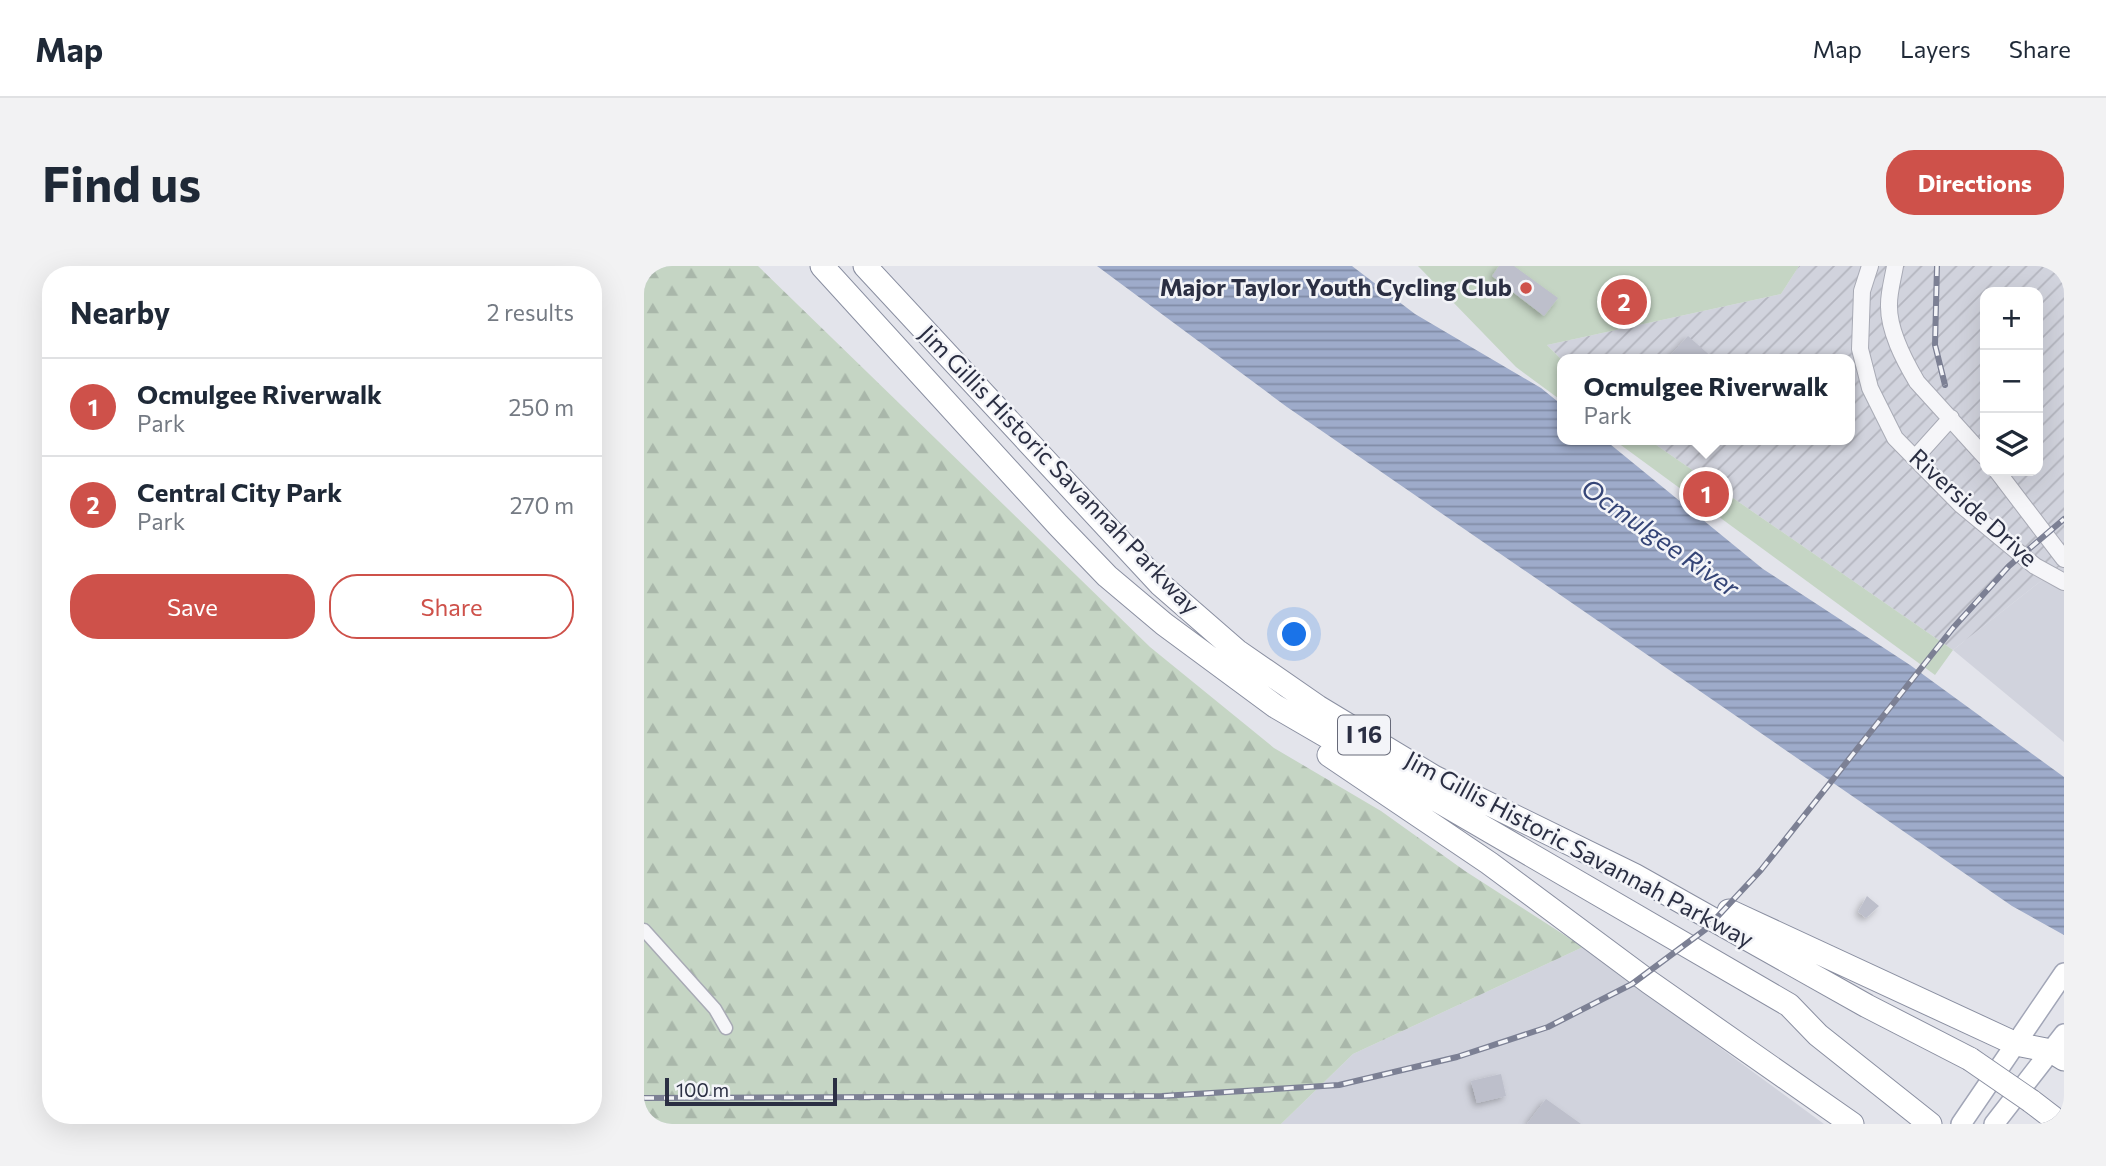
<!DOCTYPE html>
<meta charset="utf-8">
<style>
body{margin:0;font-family:Commissioner,sans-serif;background:#f2f2f3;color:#1f2937}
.controls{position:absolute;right:21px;top:21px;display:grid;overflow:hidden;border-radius:14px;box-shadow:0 7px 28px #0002}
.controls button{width:63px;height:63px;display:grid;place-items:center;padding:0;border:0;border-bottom:2px solid #e0e1e3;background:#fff;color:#1f2937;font:35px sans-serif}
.scale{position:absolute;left:21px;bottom:18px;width:172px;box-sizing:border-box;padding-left:7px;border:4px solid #2b2f43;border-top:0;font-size:19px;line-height:24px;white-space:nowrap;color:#2b2f43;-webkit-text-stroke:5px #f3f4f8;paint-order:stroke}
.you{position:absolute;left:651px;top:369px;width:24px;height:24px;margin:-18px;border:5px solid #fff;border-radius:50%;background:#1a73e8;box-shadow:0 0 0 10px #1a73e833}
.badge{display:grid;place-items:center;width:46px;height:46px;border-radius:50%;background:#ce514a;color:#fff;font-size:23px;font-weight:700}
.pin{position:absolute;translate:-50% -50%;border:4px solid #fff;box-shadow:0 2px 7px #0006}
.popup{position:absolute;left:913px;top:88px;width:298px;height:91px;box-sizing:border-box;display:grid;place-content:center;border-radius:14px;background:#fff;filter:drop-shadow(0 2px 5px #0005);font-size:23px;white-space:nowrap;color:#747a83}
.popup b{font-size:26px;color:#1f2937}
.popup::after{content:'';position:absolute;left:50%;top:100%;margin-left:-14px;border:14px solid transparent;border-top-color:#fff}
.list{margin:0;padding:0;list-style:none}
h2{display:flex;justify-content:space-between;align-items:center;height:91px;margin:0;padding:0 28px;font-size:30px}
h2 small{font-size:23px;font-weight:400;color:#747a83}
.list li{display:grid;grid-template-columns:46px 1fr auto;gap:21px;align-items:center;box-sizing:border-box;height:98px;padding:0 28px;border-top:2px solid #e0e1e3}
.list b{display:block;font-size:26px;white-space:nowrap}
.list p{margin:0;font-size:23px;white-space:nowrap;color:#747a83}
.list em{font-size:23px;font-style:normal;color:#747a83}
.actions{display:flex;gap:14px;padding:21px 28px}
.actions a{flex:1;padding:16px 0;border:2px solid #ce514a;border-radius:28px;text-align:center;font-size:24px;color:#ce514a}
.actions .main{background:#ce514a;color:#fff}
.icon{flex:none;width:38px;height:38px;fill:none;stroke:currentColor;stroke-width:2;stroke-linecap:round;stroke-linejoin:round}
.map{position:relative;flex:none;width:1420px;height:858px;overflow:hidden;border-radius:28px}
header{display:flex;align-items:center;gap:42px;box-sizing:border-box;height:98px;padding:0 35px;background:#fff;border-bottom:2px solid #e0e1e3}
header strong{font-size:33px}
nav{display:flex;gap:38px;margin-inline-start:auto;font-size:24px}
.intro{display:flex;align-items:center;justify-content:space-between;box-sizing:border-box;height:168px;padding:0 42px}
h1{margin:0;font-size:49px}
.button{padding:18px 32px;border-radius:28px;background:#ce514a;color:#fff;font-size:24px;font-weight:700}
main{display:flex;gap:42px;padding:0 42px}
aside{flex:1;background:#fff;border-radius:28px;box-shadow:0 7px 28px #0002}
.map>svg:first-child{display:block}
.built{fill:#d1d3dd}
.industrial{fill:url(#industrial-furrows);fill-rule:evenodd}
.green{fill:#c5d5c4}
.forest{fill:url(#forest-firs)}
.water{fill:url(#water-rules)}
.building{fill:#bdbfcb;filter:url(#shadow)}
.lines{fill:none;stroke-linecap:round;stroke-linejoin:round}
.minor-casing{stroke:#a8aab5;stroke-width:15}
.tertiary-casing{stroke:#a8aab5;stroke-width:18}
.primary-casing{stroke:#a2a6b7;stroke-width:22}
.motorway-casing{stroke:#8a8fa1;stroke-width:25}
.minor{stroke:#f6f6f9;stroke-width:12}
.tertiary{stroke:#f6f6f9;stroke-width:16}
.primary{stroke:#fff;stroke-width:19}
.motorway{stroke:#fff;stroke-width:23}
.rail-casing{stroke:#7c8094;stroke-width:6}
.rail{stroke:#f3f4f8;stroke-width:3.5;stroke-dasharray:10;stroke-linecap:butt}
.motorway-bridge-casing{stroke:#8a8fa1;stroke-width:25;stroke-linecap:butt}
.motorway-bridge{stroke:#fff;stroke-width:23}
.poi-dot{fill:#ce514a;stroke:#f3f4f8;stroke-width:2.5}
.labels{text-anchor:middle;stroke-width:5;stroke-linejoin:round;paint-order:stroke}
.shield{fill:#f3f4f8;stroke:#676a79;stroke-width:2}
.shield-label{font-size:23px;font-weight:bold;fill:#2b2f43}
.poi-label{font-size:24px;font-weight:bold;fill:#2b2f43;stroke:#f3f4f8;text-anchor:end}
.street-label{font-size:24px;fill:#2b2f43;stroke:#f3f4f8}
.water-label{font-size:26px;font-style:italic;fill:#354577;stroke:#f3f4f8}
</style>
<header>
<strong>Map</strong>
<nav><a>Map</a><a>Layers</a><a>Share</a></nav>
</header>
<div class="intro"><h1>Find us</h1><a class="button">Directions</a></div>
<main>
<aside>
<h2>Nearby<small>2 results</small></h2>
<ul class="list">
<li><span class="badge">1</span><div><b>Ocmulgee Riverwalk</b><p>Park</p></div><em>250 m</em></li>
<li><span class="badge">2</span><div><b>Central City Park</b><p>Park</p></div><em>270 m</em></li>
</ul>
<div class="actions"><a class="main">Save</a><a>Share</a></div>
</aside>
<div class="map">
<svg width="1420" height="858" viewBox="0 0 1420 858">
<defs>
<pattern id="industrial-furrows" width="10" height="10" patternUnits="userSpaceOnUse" patternTransform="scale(1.75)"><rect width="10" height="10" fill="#d1d3dd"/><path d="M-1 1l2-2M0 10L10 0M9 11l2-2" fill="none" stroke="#b4b5bf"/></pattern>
<pattern id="forest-firs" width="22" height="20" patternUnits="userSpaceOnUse" patternTransform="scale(1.75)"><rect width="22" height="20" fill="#c5d5c4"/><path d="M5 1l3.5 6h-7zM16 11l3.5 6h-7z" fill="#a9b7aa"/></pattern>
<pattern id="water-rules" width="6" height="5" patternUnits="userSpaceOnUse" patternTransform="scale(1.75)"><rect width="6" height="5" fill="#9eabca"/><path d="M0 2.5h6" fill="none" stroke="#818ca6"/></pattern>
<filter id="shadow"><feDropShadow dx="-3" dy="3" stdDeviation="3.5" flood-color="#0004"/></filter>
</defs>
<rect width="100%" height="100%" fill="#e3e4eb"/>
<!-- built -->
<path class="built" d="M1420,297V476L1309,384Z
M939,681L1180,858H637L709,788Z"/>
<!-- industrial -->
<path class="industrial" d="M1155,0H1420V297L1309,384L1005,174H1206V93L918,94L903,79L1137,28ZM1341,26H1394V205H1341Z"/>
<!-- green -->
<path class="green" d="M774,0H1155L1137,28L903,79L918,94V135L872,101Z
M970,174H1005L1309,384L1291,409Z"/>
<!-- forest -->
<path class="forest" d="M0,0H114L506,381L630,482L737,545L821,605L939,681L709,788L637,858H0Z"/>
<!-- water -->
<path class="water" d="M453,0H708L771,48L897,122L918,139V174H961L1119,303L1266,399L1420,511V669L1368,640L643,141Z"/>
<!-- building -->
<path class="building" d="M855,0H870L914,32L900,50L848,10Z
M1044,70L1070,93H1023Z
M1223,630L1235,640L1222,652L1214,646Z
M857,808L862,830L833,837L827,815Z
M902,833L937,858H883Z"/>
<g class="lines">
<!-- minor casing -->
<g class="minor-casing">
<path id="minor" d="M0,664L71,743L82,762"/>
</g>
<!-- tertiary casing -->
<g class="tertiary-casing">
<path id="tertiary" d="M1226,0L1218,25L1216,83L1226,122L1251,172L1316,238L1391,300L1420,316
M1251,0C1249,12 1245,26 1245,38C1244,64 1260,94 1273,116L1341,191
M1271,192L1307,152
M1353,205L1420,293"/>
</g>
<!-- primary casing -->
<g class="primary-casing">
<path id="primary" d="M1317,858L1420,707
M1350,858L1420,768"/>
</g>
<!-- motorway casing -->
<g class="motorway-casing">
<path id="motorway" d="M178,0L414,259L463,310L520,358L631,440L1145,739L1174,769L1286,858
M221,0L516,318L593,385L674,441L790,511L990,609L1223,740L1326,793
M685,489L845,597L1005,716L1208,858
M1085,645L1372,778L1407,785L1420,793
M1387,835L1417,858"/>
</g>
<!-- minor -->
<use href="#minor" class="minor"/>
<!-- tertiary -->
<use href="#tertiary" class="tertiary"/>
<!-- primary -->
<use href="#primary" class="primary"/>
<!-- motorway -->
<use href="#motorway" class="motorway"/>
<!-- rail casing -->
<g class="rail-casing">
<path id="rail" d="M1293,0L1291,79L1301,119
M0,832L518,830L695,819L813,791L904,761L988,718L1062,663L1117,604L1309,362L1365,300L1420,253"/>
</g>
<!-- rail -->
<use href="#rail" class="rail"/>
<!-- motorway-bridge casing -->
<g class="motorway-bridge-casing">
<path id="motorway-bridge" d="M1326,793L1387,835"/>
</g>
<!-- motorway-bridge -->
<use href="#motorway-bridge" class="motorway-bridge"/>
</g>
<!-- markers -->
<circle class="poi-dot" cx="882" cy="22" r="7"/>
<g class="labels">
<!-- shield labels -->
<rect class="shield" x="694" y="449.5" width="52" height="39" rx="5"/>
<g class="shield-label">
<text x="720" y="477">I 16</text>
</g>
<!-- poi labels -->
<g class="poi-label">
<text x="868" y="30">Major Taylor Youth Cycling Club</text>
</g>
<!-- street labels -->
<g class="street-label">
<text transform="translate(415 204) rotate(46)" y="8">Jim Gillis Historic Savannah Parkway</text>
<text transform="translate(1329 242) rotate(42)" y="8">Riverside Drive</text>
<text transform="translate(935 584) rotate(28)" y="8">Jim Gillis Historic Savannah Parkway</text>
</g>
<!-- water labels -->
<g class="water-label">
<text transform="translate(1016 272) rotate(35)" y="9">Ocmulgee River</text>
</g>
</g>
</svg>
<div class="controls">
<button>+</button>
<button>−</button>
<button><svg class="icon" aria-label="layers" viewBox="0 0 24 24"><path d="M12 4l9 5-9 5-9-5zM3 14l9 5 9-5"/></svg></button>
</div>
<div class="scale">100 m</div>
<div class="you"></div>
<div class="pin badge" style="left:1062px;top:228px">1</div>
<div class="popup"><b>Ocmulgee Riverwalk</b>Park</div>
<div class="pin badge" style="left:980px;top:36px">2</div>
</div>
</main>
